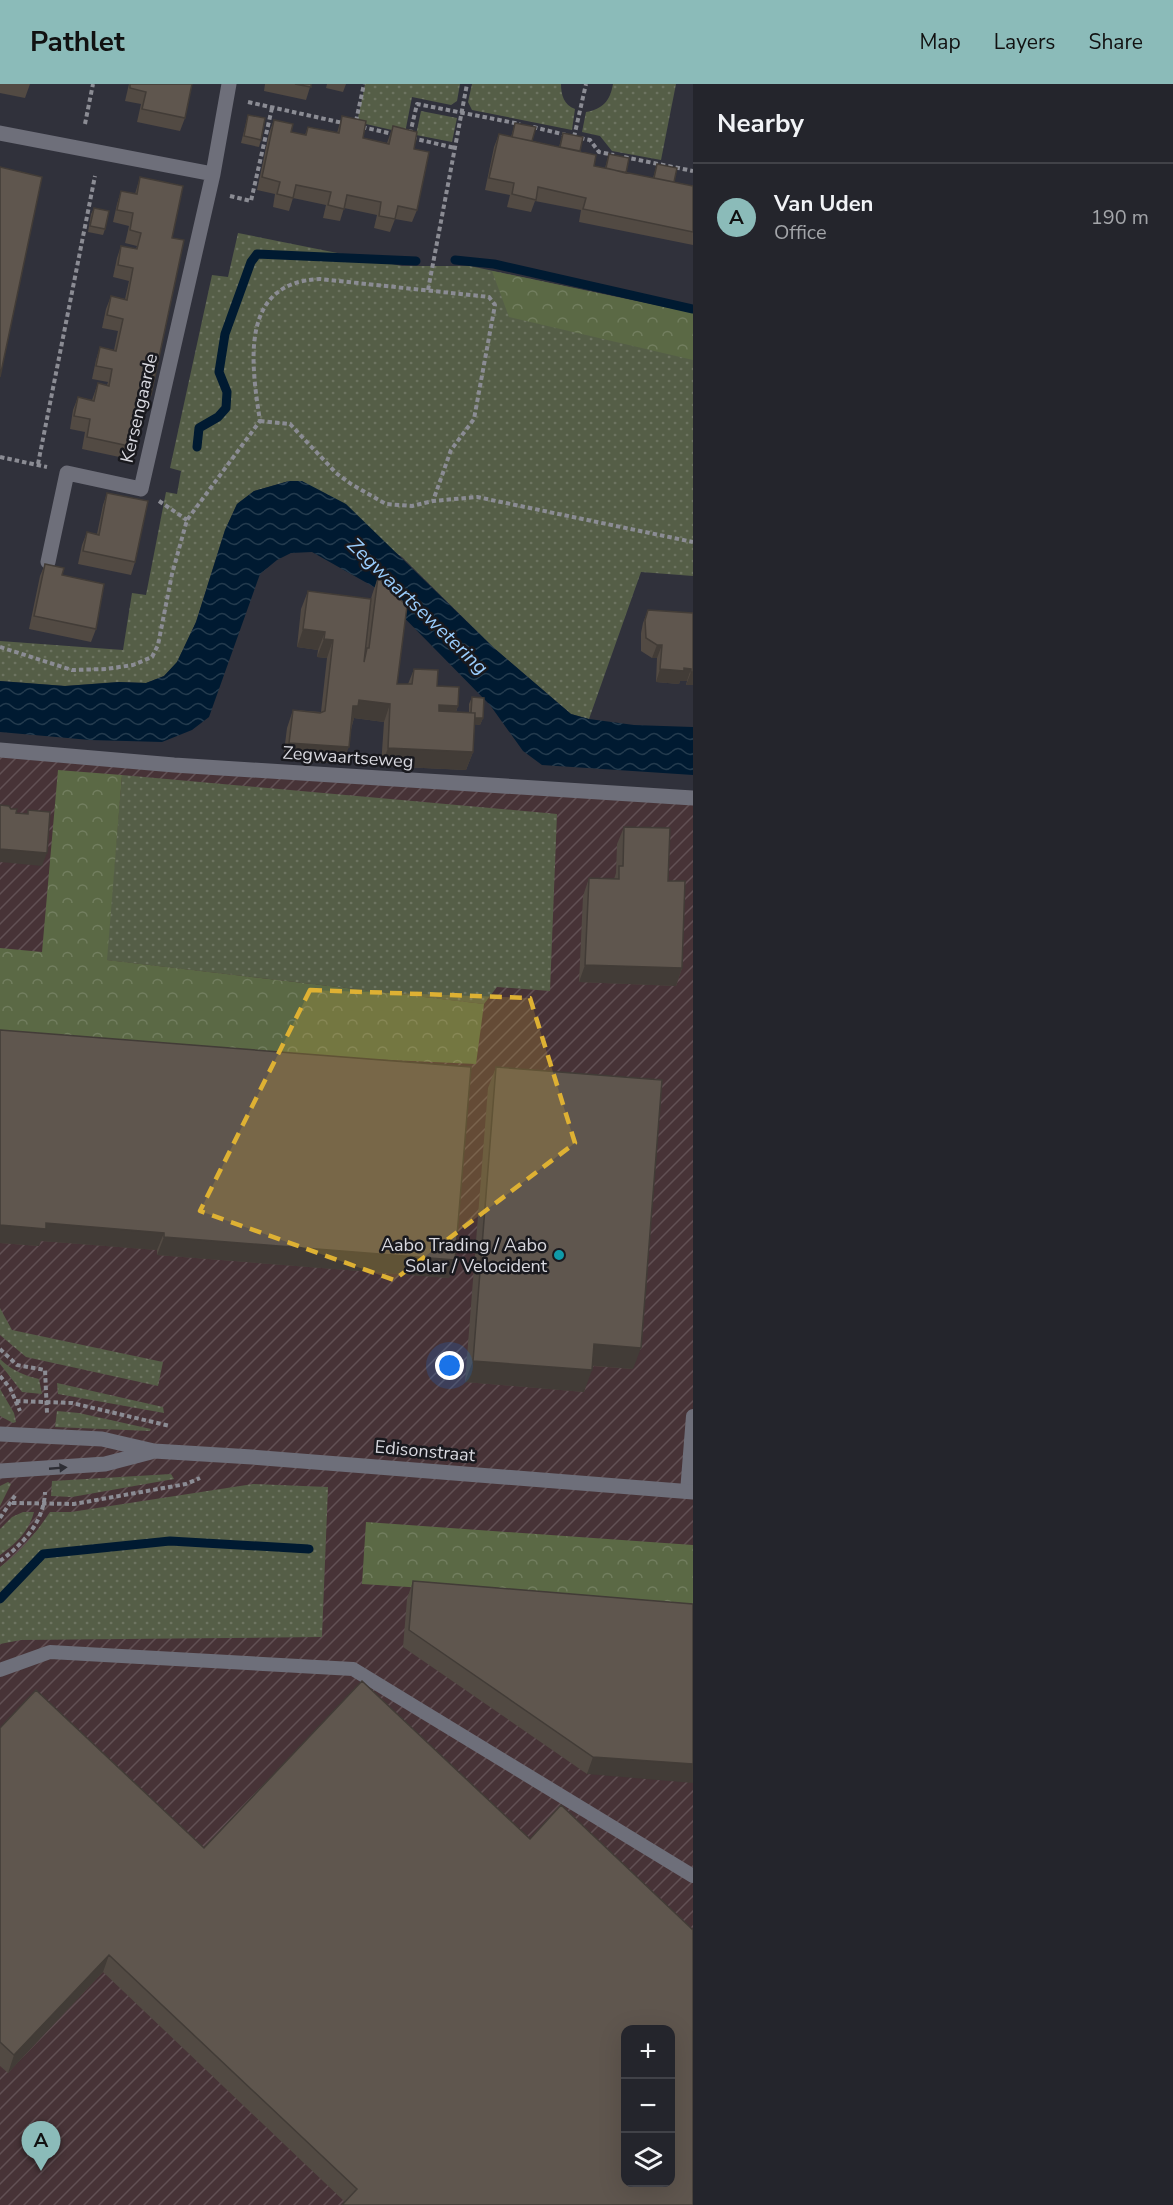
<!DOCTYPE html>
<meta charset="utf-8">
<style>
body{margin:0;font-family:"Nunito Sans",sans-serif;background:#303138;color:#f1f3f6}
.controls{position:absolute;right:18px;bottom:18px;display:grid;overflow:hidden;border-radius:12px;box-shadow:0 6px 24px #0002}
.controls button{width:54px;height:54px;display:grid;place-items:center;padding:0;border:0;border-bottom:2px solid #414248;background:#24252c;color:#f1f3f6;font:30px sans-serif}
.you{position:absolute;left:450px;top:1282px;width:21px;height:21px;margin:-15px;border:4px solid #fff;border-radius:50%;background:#1a73e8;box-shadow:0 0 0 9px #1a73e833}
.badge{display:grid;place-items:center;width:39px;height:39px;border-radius:50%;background:#8bbbb9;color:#111;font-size:20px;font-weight:700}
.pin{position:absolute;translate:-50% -50px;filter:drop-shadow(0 2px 3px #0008)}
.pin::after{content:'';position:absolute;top:32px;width:21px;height:18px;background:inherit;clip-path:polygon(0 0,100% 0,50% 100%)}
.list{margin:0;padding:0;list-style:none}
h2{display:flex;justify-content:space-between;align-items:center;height:78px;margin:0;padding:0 24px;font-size:26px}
h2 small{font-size:20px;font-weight:400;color:#a3a5a9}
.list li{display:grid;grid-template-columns:39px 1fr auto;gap:18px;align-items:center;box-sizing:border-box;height:108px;padding:0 24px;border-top:2px solid #414248}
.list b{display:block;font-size:22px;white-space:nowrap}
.list p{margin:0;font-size:20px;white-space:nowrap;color:#a3a5a9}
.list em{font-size:20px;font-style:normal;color:#a3a5a9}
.icon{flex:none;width:33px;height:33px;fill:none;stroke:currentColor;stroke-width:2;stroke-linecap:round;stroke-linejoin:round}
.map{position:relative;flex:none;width:693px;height:2121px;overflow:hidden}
header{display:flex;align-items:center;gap:36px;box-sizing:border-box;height:84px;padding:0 30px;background:#8bbbb9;color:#111}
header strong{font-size:28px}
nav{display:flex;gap:33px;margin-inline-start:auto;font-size:21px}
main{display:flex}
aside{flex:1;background:#24252c}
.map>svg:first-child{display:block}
.industrial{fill:url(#industrial-furrows);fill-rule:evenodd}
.grass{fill:url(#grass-dots)}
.forest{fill:url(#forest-crowns)}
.water{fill:url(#water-waves)}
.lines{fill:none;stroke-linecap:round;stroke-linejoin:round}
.stream{stroke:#001a31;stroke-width:9}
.path{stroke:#8b8c94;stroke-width:4;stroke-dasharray:4.5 3;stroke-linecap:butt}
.lane{stroke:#6e6f7a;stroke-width:14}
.street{stroke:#6e6f7a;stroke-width:15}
.secondary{stroke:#6e6f7a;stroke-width:15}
.wall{fill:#524a43}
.shaded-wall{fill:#423c37}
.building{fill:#5f564e;stroke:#423c37;stroke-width:1.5;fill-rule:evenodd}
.oneway{fill:#2e2e35}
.marked{fill:#deb133;fill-opacity:0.2;stroke:#deb133;stroke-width:4.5;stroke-dasharray:12 8;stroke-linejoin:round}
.culture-dot{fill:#0f9aa8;stroke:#19191e;stroke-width:2}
.labels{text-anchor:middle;stroke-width:5;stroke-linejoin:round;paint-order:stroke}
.street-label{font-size:18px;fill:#d8d8df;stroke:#19191e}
.poi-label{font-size:18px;fill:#d8d8df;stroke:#19191e;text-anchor:end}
.water-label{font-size:20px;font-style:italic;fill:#9acdfd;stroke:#19191e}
</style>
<header>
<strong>Pathlet</strong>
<nav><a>Map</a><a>Layers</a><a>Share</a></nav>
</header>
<main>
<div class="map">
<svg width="693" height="2121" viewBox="0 0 693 2121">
<defs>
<pattern id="industrial-furrows" width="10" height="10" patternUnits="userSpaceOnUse" patternTransform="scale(1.5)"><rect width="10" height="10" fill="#473337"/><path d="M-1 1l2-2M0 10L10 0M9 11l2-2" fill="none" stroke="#615054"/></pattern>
<pattern id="grass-dots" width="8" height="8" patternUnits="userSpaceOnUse" patternTransform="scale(1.5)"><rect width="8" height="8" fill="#555e47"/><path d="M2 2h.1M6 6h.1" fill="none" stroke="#6d7461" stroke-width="1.8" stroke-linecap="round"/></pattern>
<pattern id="forest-crowns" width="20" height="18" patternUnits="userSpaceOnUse" patternTransform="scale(1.5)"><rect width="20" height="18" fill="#5b6945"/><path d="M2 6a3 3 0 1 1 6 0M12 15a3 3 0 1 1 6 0" fill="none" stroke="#727e5f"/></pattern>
<pattern id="water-waves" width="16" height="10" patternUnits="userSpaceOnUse" patternTransform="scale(1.5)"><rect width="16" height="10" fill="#001a31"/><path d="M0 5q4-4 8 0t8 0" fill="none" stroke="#243b4e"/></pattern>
</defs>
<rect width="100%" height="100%" fill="#30313b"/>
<!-- industrial -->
<path class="industrial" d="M0,669L693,720V2121H0ZM626,1946H670V2098H626Z"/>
<!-- grass -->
<path class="grass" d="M365,0H460L457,17L451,21L412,13L405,49L357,38Z
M472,0H561C561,11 564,21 575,25L572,46L472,26L468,18Z
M613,0H676L661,76L612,67L600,52L582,48L586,28C603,25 610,17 613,0Z
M421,27L457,34L452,58L416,51Z
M238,149L402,182H470L693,229V492L641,488L589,635L571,630L494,564L402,473L289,397L254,407L237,420L225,446L196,538L177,578L164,592L146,599L119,598L65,602L0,597V557L123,566L132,509L146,511L166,408L177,410L181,387L170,384L212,191L228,193Z
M122,691L557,730L550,907L497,903L484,920L106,876Z
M0,1224L12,1246L163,1278L158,1302L26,1273L0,1251Z
M0,1275C13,1287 23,1291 39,1295L42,1310L22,1308L0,1280Z
M57,1299L163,1323L164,1329L58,1310Z
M0,1305L14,1329L16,1338L13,1339L0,1332Z
M57,1327L79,1329L151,1345L150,1347L55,1343Z
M171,1390L174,1395L72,1413L51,1412L52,1397Z
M8,1398L11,1400L0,1422V1402Z
M253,1400L328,1403L322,1553L21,1556L0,1560V1483C21,1468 35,1450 50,1428H71Z
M23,1428H34C29,1447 16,1460 0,1471V1445L12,1433Z"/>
<!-- forest -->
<path class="forest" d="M492,187L693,229V276L509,233Z
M58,686L122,691L107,876L484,920L476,980L0,958V864L42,868Z
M366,1438L693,1461V1521L362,1500Z"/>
<!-- water -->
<path class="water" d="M289,397H302L346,420L494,564L571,630L589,635L634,641L693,643V691L542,681L523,667L490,621L374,503L312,468L291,469L277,476L260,490L209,633L192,646L162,658L90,656L0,648V597L65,602L119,598L146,599L164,592L177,578L196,538L225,446L237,420L254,407Z"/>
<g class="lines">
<!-- stream -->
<path class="stream" d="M455,176L494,180L693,225
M197,363L199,344L218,333L226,324L227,308L219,288L225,250L251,178L257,170L416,177
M0,1515L43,1470L170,1457L309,1465"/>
<!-- path -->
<path class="path" d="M248,18L343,39
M356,37L364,0
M85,40L93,0
M362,43L393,50
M533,43L566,51
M410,50L417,20L520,40
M574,53L586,0
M412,54L455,64
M580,54L590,56L599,68L614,71
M624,73L693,87
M230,112L251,117L272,24
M428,206L467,0
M260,337L290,340L336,389L351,400L386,420L412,422L433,417L477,413L693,458
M0,373L47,383
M38,380L95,92
M159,417L187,436
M0,563L72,586L106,585L133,581L152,573L158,561L172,490L187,436L260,337C251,279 239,198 320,195L489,213L495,221L474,335L451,366L433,417
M0,1265L17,1281L45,1286L47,1329
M0,1292L10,1304L20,1327
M16,1317L72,1319L170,1342
M12,1419L74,1420L186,1400L200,1394
M0,1434L16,1410
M0,1477C23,1460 44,1438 45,1408"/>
<!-- lane -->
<path class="lane" d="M687,1408L693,1332
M0,1586L50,1568L353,1585L693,1792"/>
<!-- street -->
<path class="street" d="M0,49L213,90
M48,478L67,389L141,405L213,90L229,0
M0,666L174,681L693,714"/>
<!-- secondary -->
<path class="secondary" d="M0,1350L102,1355L154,1367L252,1373L693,1408
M0,1387L105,1380L151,1368"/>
</g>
<!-- wall -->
<path class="wall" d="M0,0H30L25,14L0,9Z
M129,0H192L185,34L180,47L137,38L141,20L125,17Z
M265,0H311L306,16L264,7Z
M327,0H346L343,8L326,4Z
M248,31L261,56L259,63L241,59Z
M342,32L363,54L387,59L393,42L414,65L417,126L412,138L395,135L390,148L374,144L377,131L344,124L340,137L323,134L326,121L293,114L289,127L273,123L275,110L257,106L269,49L274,36L291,48L305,51L308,43L337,49Z
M515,39L532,57L559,63L563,49L594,82L605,84L609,70L626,89L653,94L657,80L674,98L693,102V161L579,138L581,126L535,117L531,128L507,123L510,111L485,106L494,63L499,50L511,53Z
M140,93L172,154L151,311L146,324L137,322L129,362L124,374L82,365L85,348L70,345L73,326L78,313L92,316L98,299L107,301L108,298L92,295L96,276L100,263L114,266L118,247L102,244L106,225L111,212L125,215L129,197L113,193L117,174L121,162L136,165L137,162L125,159L129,142L113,138L117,120L121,107L135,110Z
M94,124L105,145L103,151L88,148L91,130Z
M107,409L135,478L131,491L78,480L82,461L87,448L97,450L103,421Z
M45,480L62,491L96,545L91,558L29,545L40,492Z
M378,493L397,600H408L414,585L437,602L458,622L456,628L469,629V620L472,613L483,634L480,641L474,640L473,668L466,686L381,682L384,638L354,634L342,680L283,676L287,644L293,626L321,628L327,574L317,573L318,566L297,563L301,525L308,507L371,515L372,511Z
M648,526L693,529V601H686L687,597H680L679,600L656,598L657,574H652L641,567V549L643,539Z
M624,743L668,797L682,884L676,902L579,898L583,812L589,794L614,795L616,789L617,760Z
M0,946L455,1176L449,1194L157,1171V1166L41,1157L39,1162L0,1159Z
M496,983L633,1285L592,1282L584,1308L465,1298L488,1004Z
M413,1497L693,1520L587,1690L403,1563L407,1515Z
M0,1644L204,1764L530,1755L693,1846L345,2118L103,1888L8,1989L0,1982Z"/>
<!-- shaded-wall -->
<path class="shaded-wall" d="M303,545L325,548L318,566L297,563Z
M324,555L333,556L327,574L317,573Z
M657,561H662L657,574H652Z
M684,584L691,585L687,597H680L679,600L656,598L660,585Z
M691,588H693V601H686Z
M359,616L390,620L384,638L354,634L352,640L353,622Z
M439,621L458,622L451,640L433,639Z
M470,633L483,634L480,641L468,640Z
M289,659L349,663L342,680L283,676Z
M388,664L473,668L466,686L381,682Z
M0,765L47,769L42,782L0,778Z
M585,881L682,884L676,902L579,898Z
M46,1139L164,1149L157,1166L41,1157L39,1162L0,1159V1141Z
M164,1153L455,1176L449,1194L157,1171Z
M594,1260L641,1264L633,1285L586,1281Z
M473,1277L592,1286L584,1308L465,1298Z
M593,1673L693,1680V1699L587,1690Z
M109,1871L103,1888L8,1989L14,1971Z"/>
<!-- building -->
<path class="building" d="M130,0H192L185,34L142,25L146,8L130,4Z
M295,0H311V3Z
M248,31L265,34L261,56L244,52Z
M342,32L366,37L363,54L389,60L393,42L417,48L414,65L429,68L417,126L398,122L395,135L379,132L381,118L347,111L344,125L328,121L331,108L296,101L293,114L277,110L280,98L262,93L274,36L293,40L291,48L306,51L308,43L339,49Z
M515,39L536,43L532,57L512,53Z
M563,49L583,53L580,67L560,63Z
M499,50L596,71L594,82L693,102V148L583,125L586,114L538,103L536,116L512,110L514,99L489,94Z
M609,70L629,74L626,89L606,84Z
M657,80L677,84L674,98L654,94Z
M0,83L42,93L0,293Z
M140,93L183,102L172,154L184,156L151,311L140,309L129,362L87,353L90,335L74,332L78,313L94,317L98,299L109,302L112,285L96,282L100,263L116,267L123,235L107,231L109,222L111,212L127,216L133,184L118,181L121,162L137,165L141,149L130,146L133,129L117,126L121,107L137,110Z
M94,124L109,127L105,145L90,142Z
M107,409L148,417L135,478L83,467L87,448L99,451Z
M45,480L64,484L62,491L104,500L96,545L34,532Z
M378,493L407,522L397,600H412L414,585L438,586L437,602L459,603L458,622L439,621V627L475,629L473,668L388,664L390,620L359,616L358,622H353L349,663L289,659L293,626L320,629L325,627L333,556L324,555L325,548L303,545L308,507L371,515L364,578L367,564H369Z
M648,526L693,529V588H691V585L684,584V587L660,585L662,561H657L646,554L645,536Z
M472,613L484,614L483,634H475V629H471Z
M0,721L9,722L11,725H17L16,729L28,730V726L50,728L47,769L0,765Z
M624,743L670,744L668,797H685L682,884L585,881L589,794L619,795V782H623Z
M0,946L471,983L455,1176L164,1153V1149L46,1139V1145L0,1141Z
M496,983L662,996L641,1264L594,1260L592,1286L473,1277Z
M413,1497L693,1520V1680L593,1673L409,1546Z
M362,1597L530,1755L561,1721L693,1846V2121H342L357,2105L109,1871L14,1971L0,1958V1644L36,1606L204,1764ZM626,1946H670V2098H626Z"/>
<!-- one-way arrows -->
<defs><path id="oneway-solid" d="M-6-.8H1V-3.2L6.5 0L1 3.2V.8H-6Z" transform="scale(1.5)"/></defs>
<use class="oneway" href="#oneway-solid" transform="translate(58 1384) rotate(-5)"/>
<!-- marked area -->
<path class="marked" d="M310,906L530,914L575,1059L394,1196L200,1127Z"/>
<!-- markers -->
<circle class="culture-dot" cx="559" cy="1171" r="6"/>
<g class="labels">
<!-- street labels -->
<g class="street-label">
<text transform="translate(139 324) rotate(-77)" y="6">Kersengaarde</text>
<text transform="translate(348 673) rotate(4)" y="6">Zegwaartseweg</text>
<text transform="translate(425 1367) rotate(5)" y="6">Edisonstraat</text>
</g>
<!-- poi labels -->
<g class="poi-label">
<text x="547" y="1167">Aabo Trading / Aabo<tspan x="547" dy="21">Solar / Velocident</tspan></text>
</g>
<!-- water labels -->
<g class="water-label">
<text transform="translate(418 522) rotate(44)" y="7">Zegwaartsewetering</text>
</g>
</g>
</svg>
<div class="controls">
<button>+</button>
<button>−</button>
<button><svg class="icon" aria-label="layers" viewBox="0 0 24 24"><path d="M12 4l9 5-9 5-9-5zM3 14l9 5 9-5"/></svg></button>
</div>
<div class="you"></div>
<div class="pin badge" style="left:41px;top:2087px">A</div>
</div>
<aside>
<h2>Nearby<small></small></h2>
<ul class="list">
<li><span class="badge">A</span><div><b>Van Uden</b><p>Office</p></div><em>190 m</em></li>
</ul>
</aside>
</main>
